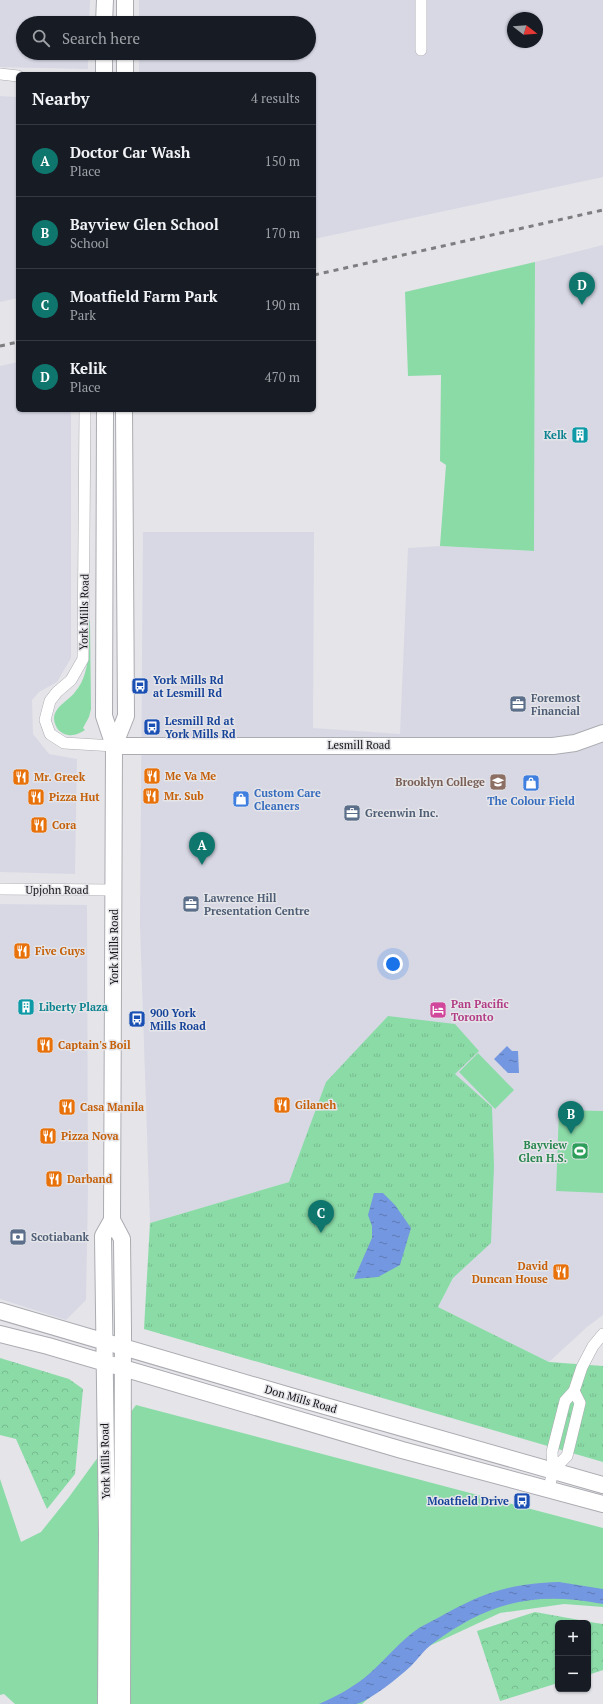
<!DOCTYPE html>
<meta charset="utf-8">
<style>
body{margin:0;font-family:"PT Serif",serif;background:#20242c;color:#f1f3f6}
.controls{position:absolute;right:12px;bottom:12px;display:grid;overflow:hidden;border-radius:6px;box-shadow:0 1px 3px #0004}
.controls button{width:36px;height:36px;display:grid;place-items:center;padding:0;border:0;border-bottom:1px solid #363941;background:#171b24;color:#f1f3f6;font:20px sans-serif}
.compass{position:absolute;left:507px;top:12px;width:36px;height:36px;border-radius:50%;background:#171b24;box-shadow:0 1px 3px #0004;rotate:107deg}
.you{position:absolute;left:393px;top:964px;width:14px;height:14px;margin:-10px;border:3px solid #fff;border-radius:50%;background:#1a73e8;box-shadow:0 0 0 6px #1a73e833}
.badge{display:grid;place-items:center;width:26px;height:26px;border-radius:50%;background:#0f766e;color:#fff;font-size:13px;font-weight:700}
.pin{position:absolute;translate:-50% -33px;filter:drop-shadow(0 1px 2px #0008)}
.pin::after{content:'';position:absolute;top:21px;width:14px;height:12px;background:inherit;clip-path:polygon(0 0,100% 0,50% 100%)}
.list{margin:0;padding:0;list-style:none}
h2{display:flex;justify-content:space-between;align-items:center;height:52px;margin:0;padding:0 16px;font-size:17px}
h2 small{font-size:13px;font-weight:400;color:#9ea1a6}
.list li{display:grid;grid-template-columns:26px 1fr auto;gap:12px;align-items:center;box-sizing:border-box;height:72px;padding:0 16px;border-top:1px solid #363941}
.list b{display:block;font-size:15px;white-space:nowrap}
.list p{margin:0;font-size:13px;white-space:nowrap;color:#9ea1a6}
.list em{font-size:13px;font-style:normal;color:#9ea1a6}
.icon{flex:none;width:22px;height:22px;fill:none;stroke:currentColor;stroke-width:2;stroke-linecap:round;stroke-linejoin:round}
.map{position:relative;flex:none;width:603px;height:1704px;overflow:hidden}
.search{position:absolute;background:#171b24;box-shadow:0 1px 3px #0004;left:16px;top:16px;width:300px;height:44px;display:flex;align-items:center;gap:10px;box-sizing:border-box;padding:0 14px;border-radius:22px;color:#9ea1a6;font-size:15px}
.panel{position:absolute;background:#171b24;box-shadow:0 1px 3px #0004;left:16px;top:72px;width:300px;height:340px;border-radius:6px}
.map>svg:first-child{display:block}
.built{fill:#d8d8e5;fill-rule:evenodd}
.grass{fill:#8bdba7}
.forest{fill:url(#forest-crowns)}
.park{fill:url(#park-tufts)}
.water{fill:url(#water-ripples)}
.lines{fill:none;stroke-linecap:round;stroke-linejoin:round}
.street-casing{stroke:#abacb1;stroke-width:12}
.secondary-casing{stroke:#abacb1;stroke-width:18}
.street{stroke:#fff;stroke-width:11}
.secondary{stroke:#fff;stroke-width:16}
.rail{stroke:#7e7e81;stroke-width:3;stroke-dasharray:5 5;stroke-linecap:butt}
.labels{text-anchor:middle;stroke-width:3;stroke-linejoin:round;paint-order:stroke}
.culture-label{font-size:11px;font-weight:bold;fill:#0d838f;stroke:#e4e4e9;text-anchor:end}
.street-label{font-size:11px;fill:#121314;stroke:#e4e4e9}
.transit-label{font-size:11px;font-weight:bold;fill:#164399;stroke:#e4e4e9;text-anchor:start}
.service-label{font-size:11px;font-weight:bold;fill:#4e5e75;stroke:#e4e4e9;text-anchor:start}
.food-label{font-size:11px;font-weight:bold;fill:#c56008;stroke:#e4e4e9;text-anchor:start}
.education-label{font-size:11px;font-weight:bold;fill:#785e54;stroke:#e4e4e9;text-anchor:end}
.shop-label{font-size:11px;font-weight:bold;fill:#366cbe;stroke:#e4e4e9;text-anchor:start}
.hotel-label{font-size:11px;font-weight:bold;fill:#b23c85;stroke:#e4e4e9;text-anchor:start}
.leisure-label{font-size:11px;font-weight:bold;fill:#27864d;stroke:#e4e4e9;text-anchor:end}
</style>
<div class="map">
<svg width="603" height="1704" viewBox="0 0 603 1704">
<defs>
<pattern id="forest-crowns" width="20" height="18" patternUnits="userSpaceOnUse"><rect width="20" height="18" fill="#8bdba7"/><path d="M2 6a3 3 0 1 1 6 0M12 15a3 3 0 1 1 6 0" fill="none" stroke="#77bb8f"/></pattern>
<pattern id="park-tufts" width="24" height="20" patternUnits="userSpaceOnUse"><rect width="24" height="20" fill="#8bdba7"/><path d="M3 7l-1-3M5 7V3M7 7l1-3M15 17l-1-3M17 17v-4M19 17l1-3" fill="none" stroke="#77bb8f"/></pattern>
<pattern id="water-ripples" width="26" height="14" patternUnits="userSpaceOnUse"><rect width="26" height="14" fill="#7397e0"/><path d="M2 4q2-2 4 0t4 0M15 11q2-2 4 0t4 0" fill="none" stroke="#5d7ab4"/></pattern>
</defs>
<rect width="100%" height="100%" fill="#e4e4e9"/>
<!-- built -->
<path class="built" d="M0,0H90L89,23H23V53H88V69L0,67Z
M139,0H603V177L314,239V74H139V53H309V23H139ZM513,18H537V42H513Z
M0,96L18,97V298L0,302Z
M603,245V1315L587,1327L549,1362L438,1307L453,1278L289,1182L150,1223L140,925L143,532H314L313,728L400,734L408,548L440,546L534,551L535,262Z
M18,362V410H71V658L57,682L39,692L32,700L33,734L49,754L77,759L75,874L0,872V366Z
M0,904L87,905L88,1192L86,1300L66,1320L0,1299Z"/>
<!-- grass -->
<path class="grass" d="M535,262L534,551L440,546L446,465L440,461L441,375L408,376L405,292Z
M88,621H90L91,709L89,717L83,728L85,730C80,733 75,736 68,735C63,734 58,731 56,726C48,709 67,703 75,692C80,686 83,680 85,673C90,657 88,638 88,621Z
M478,1053L514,1090L495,1109L459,1072Z
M559,1110L603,1111V1193L556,1191Z
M136,1405L603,1528V1607L564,1604L500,1613L427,1647L362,1704H15L4,1694L0,1695V1479L21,1542L41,1532L69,1497Z"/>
<!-- forest -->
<path class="forest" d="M0,1358L69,1379L83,1389L75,1474L47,1509L16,1439L0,1435Z
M535,1612L596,1623L603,1624V1670L588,1675V1623H558V1683L500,1701L477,1631Z"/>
<!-- park -->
<path class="park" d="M388,1016L455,1024L479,1051L455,1074L492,1107L494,1166L491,1243L453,1278L438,1307L549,1362L603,1366V1462L144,1329L150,1223L289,1182L326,1082Z"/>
<!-- water -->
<path class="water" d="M507,1046L512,1051H518L519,1073H508L494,1059Z
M374,1193H383L395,1205L411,1228L400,1265L378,1277L354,1279L372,1238V1226L368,1215Z
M559,1582L603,1589V1604C533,1591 489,1602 432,1644C424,1650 418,1659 411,1666C400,1676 370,1701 356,1704C346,1704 330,1704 319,1704C337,1696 354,1687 369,1674C386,1659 400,1641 419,1628C427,1623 437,1619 445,1614C487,1591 511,1584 559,1582Z"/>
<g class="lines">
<!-- street casing -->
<g class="street-casing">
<path id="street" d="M421,50V0
M0,74L18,76
M85,410L83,659L71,680L57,692L50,701L45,720L50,734L64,743L114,746
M0,889L113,890
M553,1470L567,1456L580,1403L574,1391
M549,1489L553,1470L552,1452L565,1401L574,1391L582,1367L593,1346L603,1334"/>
</g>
<!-- secondary casing -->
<g class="secondary-casing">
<path id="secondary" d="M104,23L105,0
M125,23V0
M104,53V74
M125,74V53
M105,410L104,716L114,746L112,1220L122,1239L123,1329L122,1704
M114,746H553L575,743L603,733
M114,746L126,716L124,410
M0,1311L290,1396L603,1485
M0,1334L48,1346L402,1450L603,1504
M106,1704L107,1533L103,1236L112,1220"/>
</g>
<!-- street -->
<use href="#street" class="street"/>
<!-- secondary -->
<use href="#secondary" class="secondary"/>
<!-- rail -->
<path class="rail" d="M314,275L603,210
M0,346L18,342"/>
</g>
<!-- icons -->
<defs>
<g id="building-square" transform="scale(0.9)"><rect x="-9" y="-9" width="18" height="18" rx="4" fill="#0f9aa8" stroke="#e4e4e9"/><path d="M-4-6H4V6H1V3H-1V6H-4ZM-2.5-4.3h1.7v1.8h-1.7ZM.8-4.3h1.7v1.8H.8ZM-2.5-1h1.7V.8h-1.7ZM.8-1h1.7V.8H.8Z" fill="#fff"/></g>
<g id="bus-square" transform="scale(0.9)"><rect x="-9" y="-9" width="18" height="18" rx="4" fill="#1a4fb4" stroke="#e4e4e9"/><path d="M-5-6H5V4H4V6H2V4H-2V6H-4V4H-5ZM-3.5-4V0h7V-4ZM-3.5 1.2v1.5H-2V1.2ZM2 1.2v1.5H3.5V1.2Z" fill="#fff"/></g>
<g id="office-square" transform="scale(0.9)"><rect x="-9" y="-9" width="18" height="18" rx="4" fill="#5c6f8a" stroke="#e4e4e9"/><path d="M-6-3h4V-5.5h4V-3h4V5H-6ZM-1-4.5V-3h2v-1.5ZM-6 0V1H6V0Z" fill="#fff"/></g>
<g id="restaurant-square" transform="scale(0.9)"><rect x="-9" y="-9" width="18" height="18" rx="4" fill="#e8710a" stroke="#e4e4e9"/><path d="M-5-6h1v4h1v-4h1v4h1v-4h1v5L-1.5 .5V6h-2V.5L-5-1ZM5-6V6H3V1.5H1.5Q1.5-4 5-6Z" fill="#fff"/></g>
<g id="university-square" transform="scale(0.9)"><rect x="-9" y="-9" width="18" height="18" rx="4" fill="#8d6e63" stroke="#e4e4e9"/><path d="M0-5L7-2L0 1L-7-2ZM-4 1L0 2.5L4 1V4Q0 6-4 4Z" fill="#fff"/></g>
<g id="shop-square" transform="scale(0.9)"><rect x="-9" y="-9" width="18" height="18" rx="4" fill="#3f7fe0" stroke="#e4e4e9"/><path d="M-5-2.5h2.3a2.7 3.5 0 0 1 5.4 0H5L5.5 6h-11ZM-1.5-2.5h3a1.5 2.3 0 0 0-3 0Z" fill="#fff"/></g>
<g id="hotel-square" transform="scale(0.9)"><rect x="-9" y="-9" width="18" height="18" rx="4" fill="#d1479c" stroke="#e4e4e9"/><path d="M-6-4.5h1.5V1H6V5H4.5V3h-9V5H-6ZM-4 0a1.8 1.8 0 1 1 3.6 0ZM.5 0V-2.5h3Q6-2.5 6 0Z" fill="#fff"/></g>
<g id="stadium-square" transform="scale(0.9)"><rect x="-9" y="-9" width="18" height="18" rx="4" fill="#2e9e5b" stroke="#e4e4e9"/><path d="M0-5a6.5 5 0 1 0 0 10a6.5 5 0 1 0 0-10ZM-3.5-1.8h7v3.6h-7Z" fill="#fff"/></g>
<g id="bank-square" transform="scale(0.9)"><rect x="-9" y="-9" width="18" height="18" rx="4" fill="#5c6f8a" stroke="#e4e4e9"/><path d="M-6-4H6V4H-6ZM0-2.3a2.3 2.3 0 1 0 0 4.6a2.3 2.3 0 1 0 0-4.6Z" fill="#fff"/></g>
</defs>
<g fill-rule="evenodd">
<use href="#building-square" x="580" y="435"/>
<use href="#bus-square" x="140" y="686"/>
<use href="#office-square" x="518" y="704"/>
<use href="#bus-square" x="152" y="727"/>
<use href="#restaurant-square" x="152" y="776"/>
<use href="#restaurant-square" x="21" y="777"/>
<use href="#university-square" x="498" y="782"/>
<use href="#shop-square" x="531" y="783"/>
<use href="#restaurant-square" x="151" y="796"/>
<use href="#restaurant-square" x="36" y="797"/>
<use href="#shop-square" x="241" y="799"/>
<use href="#office-square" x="352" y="813"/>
<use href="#restaurant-square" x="39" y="825"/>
<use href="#office-square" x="191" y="904"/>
<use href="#restaurant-square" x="22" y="951"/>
<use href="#building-square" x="26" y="1007"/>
<use href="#hotel-square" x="438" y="1010"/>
<use href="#bus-square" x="137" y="1019"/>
<use href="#restaurant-square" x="45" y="1045"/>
<use href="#restaurant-square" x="282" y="1105"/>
<use href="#restaurant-square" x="67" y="1107"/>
<use href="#restaurant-square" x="48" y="1136"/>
<use href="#stadium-square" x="580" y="1151"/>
<use href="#restaurant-square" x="54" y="1179"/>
<use href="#bank-square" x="18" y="1237"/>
<use href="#restaurant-square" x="561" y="1272"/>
<use href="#bus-square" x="522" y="1501"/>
</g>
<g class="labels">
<!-- culture labels -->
<g class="culture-label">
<text x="567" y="439">Kelk</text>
<text x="39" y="1011" text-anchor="start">Liberty Plaza</text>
</g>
<!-- street labels -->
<g class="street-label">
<text transform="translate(84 612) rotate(-89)" y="4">York Mills Road</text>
<text x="359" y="749">Lesmill Road</text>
<text x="57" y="894">Upjohn Road</text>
<text transform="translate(114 947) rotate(-90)" y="4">York Mills Road</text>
<text transform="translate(301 1399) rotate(16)" y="4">Don Mills Road</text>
<text transform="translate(105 1461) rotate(-91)" y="4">York Mills Road</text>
</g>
<!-- transit labels -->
<g class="transit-label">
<text x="153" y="684">York Mills Rd<tspan x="153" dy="13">at Lesmill Rd</tspan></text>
<text x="165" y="725">Lesmill Rd at<tspan x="165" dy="13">York Mills Rd</tspan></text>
<text x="150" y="1017">900 York<tspan x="150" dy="13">Mills Road</tspan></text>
<text x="509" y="1505" text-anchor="end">Moatfield Drive</text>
</g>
<!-- service labels -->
<g class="service-label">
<text x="531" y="702">Foremost<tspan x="531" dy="13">Financial</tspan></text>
<text x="365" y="817">Greenwin Inc.</text>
<text x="204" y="902">Lawrence Hill<tspan x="204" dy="13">Presentation Centre</tspan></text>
<text x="31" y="1241">Scotiabank</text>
</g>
<!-- food labels -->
<g class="food-label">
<text x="165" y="780">Me Va Me</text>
<text x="34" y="781">Mr. Greek</text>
<text x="164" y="800">Mr. Sub</text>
<text x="49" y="801">Pizza Hut</text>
<text x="52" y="829">Cora</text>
<text x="35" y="955">Five Guys</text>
<text x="58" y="1049">Captain's Boil</text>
<text x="295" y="1109">Gilaneh</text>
<text x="80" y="1111">Casa Manila</text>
<text x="61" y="1140">Pizza Nova</text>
<text x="67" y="1183">Darband</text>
<text x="548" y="1270" text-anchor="end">David<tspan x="548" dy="13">Duncan House</tspan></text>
</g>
<!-- education labels -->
<g class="education-label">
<text x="485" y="786">Brooklyn College</text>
</g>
<!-- shop labels -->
<g class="shop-label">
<text x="254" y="797">Custom Care<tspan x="254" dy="13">Cleaners</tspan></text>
<text x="531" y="805" text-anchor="middle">The Colour Field</text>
</g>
<!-- hotel labels -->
<g class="hotel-label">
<text x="451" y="1008">Pan Pacific<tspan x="451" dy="13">Toronto</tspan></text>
</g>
<!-- leisure labels -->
<g class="leisure-label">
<text x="567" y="1149">Bayview<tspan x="567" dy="13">Glen H.S.</tspan></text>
</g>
</g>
</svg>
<div class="controls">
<button>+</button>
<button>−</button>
</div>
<svg class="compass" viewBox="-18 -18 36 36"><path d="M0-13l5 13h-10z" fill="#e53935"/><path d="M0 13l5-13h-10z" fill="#9ea1a6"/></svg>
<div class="you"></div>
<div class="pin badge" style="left:202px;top:865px">A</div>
<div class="pin badge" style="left:571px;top:1134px">B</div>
<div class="pin badge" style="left:321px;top:1233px">C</div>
<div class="pin badge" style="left:582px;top:305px">D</div>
<div class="search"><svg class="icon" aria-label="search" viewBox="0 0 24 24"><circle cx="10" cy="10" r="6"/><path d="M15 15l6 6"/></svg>Search here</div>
<section class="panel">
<h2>Nearby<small>4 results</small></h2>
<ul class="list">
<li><span class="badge">A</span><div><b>Doctor Car Wash</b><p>Place</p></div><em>150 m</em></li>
<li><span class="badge">B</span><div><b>Bayview Glen School</b><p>School</p></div><em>170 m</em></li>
<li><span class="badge">C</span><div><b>Moatfield Farm Park</b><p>Park</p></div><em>190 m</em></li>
<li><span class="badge">D</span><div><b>Kelik</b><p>Place</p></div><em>470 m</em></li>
</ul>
</section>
</div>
